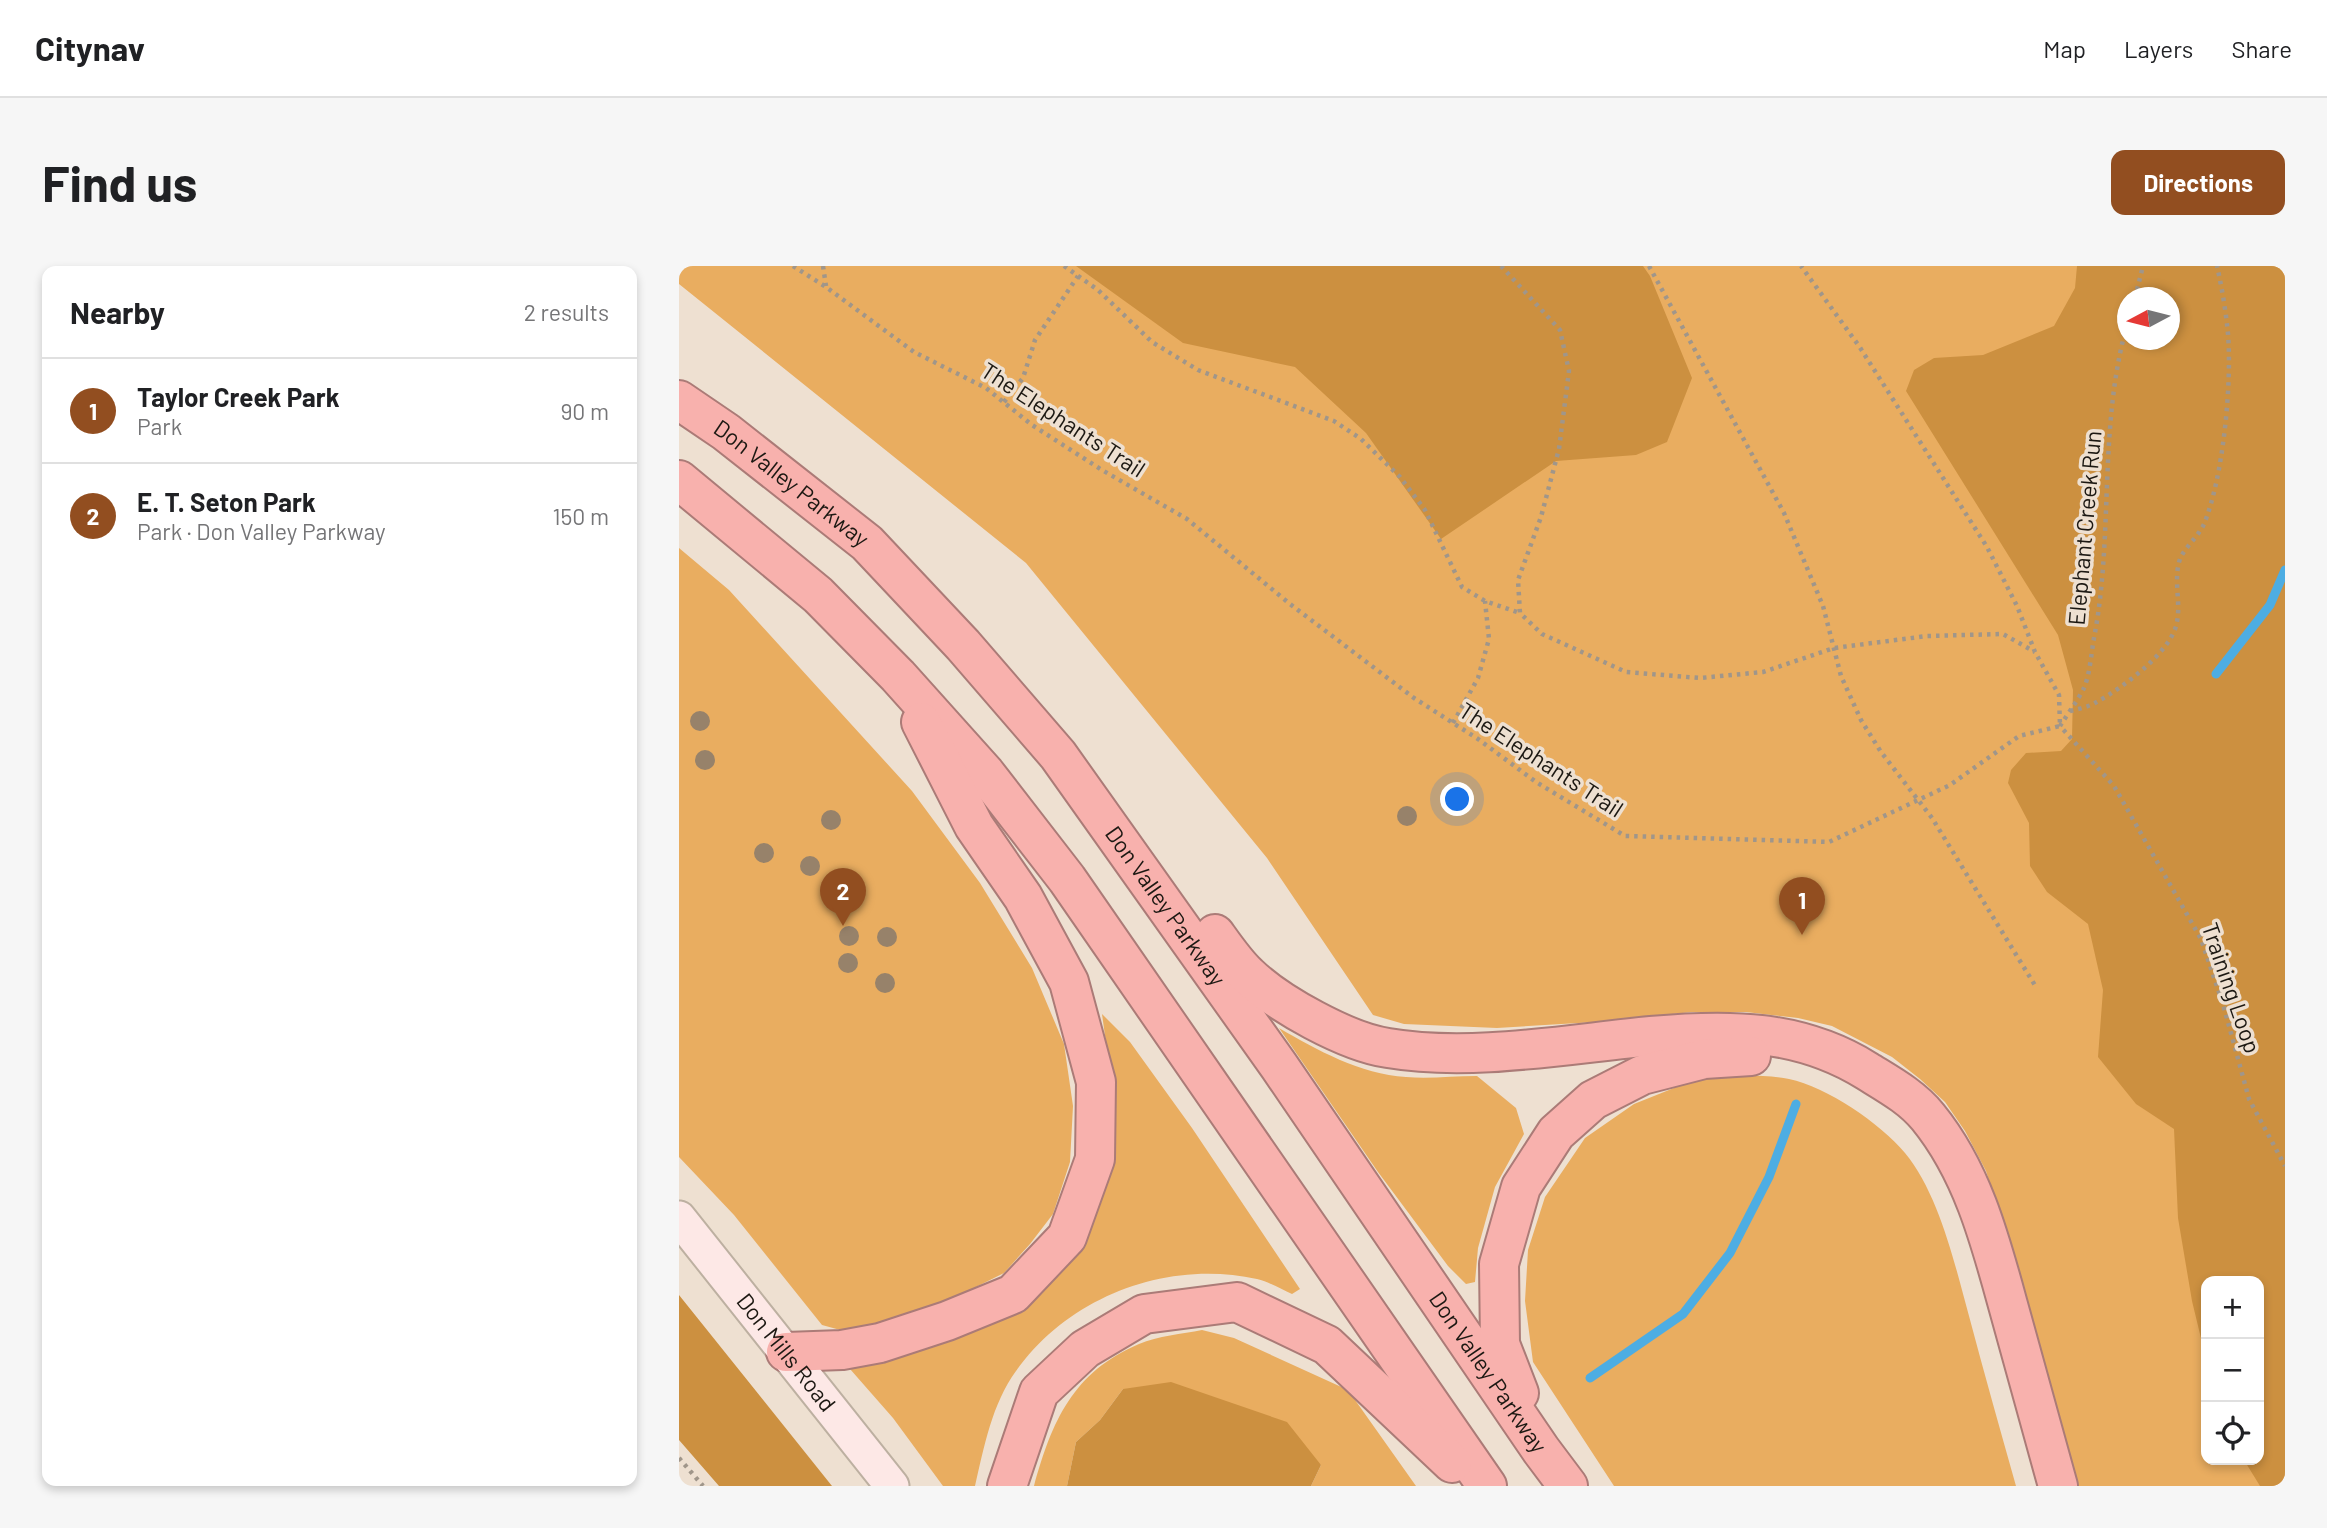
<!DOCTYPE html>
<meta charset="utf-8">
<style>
body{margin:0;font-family:Barlow,sans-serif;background:#f6f6f6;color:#202124}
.controls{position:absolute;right:21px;bottom:21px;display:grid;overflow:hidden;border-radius:14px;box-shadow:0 4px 10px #0003}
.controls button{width:63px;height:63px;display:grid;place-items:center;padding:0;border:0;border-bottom:2px solid #e0e0e0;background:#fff;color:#202124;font:35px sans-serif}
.compass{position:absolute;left:1438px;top:21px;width:63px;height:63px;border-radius:50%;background:#fff;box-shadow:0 4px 10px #0003;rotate:263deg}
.you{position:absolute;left:779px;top:534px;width:24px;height:24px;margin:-18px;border:5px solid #fff;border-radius:50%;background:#1a73e8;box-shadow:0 0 0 10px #1a73e833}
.badge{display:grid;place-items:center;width:46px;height:46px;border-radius:50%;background:#924e20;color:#fff;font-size:23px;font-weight:700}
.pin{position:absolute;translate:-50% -58px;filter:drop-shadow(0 2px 4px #0008)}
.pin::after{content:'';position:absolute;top:37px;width:24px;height:21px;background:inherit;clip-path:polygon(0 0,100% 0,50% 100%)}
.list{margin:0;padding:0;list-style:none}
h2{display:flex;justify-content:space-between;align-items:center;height:91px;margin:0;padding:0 28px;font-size:30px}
h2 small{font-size:23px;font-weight:400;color:#757577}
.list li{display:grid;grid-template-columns:46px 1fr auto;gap:21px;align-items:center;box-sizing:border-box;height:105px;padding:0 28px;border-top:2px solid #e0e0e0}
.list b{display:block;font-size:26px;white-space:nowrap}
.list p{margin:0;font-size:23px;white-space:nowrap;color:#757577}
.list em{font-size:23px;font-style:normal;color:#757577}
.icon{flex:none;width:38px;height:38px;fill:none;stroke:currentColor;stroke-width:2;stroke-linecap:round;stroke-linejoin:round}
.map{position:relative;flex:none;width:1606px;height:1220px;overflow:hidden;border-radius:14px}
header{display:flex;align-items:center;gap:42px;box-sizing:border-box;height:98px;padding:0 35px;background:#fff;border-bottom:2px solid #e0e0e0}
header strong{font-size:33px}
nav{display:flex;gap:38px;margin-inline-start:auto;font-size:24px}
.intro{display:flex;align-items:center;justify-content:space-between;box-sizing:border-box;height:168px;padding:0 42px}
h1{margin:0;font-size:49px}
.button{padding:18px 32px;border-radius:14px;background:#924e20;color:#fff;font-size:24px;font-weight:700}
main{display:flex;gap:42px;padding:0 42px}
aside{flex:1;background:#fff;border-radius:14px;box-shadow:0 4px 10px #0003}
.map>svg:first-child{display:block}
.green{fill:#e9ad60;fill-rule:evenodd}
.forest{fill:#cc9040;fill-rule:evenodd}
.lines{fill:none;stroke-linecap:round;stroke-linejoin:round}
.stream{stroke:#4dade3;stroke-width:9}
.secondary-casing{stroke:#bdb0a1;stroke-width:37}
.motorway-casing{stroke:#ab7b77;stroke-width:42}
.path{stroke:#a0968a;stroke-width:4.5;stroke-dasharray:3.5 5;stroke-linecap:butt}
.secondary{stroke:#fde8e6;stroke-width:33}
.motorway{stroke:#f8b1ad;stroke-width:38}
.tree{fill:#97826a}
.labels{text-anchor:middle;stroke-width:7;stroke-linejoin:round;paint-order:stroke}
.street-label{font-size:23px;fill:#1c1812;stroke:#eee0d1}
</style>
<header>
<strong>Citynav</strong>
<nav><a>Map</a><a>Layers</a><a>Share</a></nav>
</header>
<div class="intro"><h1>Find us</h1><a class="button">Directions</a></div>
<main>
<aside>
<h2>Nearby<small>2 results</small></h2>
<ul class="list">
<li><span class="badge">1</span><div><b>Taylor Creek Park</b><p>Park</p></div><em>90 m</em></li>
<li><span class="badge">2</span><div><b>E. T. Seton Park</b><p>Park · Don Valley Parkway</p></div><em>150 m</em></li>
</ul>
</aside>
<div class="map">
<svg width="1606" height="1220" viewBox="0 0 1606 1220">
<rect width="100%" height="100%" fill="#eee0d1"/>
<!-- green -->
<path class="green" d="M0,0H1606V1220H1399L1335,993L1307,905L1286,865L1266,836L1241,813L1213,791L1153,760L1119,752L1067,746H1013L916,756L818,762L725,758L694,749L588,592L347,297L0,18ZM1448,32H1490V74H1448ZM1527,1015H1580V1194H1527Z
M0,282L50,324L233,525L301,617L353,702L385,778L394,840L391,896L374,948L351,978L325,1007L267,1036L194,1059L165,1065L143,1059L55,949L0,891Z
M423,748L451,776L513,862L621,1023L613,1028C602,1023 590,1016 578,1013C489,993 390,1030 337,1105C313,1138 305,1181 296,1220H264L214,1152L171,1103L282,1067L422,931L437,849Z
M600,762C638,784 681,808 727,811C750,813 774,810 798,810L837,842L845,868L816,921L799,982L796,1016L787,1018L769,1000L699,906Z
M1067,809C1081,810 1096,810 1110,813C1148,821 1201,857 1226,887C1260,928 1276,999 1290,1050C1305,1107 1321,1163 1337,1220H935L854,1096L846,1035L849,984L866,931L906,872L955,838L1020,812Z
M523,1064L555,1072L669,1124L737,1220H632L642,1199L444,1123L421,1154L397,1176L388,1220H355C373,1155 394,1106 460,1078C479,1070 503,1068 523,1064Z"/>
<!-- forest -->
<path class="forest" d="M397,0H964L971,10L1013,112L988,176L957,189L877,195L762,273L687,167L616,101L504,77Z
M1398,0H1606V1220H1581L1565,1194H1580V1015H1527V1093L1513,1035L1499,952L1495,863L1457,838L1419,791L1424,724L1409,658L1368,626L1351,600L1350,557L1329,517L1332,504L1347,487L1382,485L1393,473L1394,424L1379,369L1227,125L1235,104L1255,92L1304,89L1375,60L1396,22ZM1448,32H1490V74H1448Z
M0,1029L153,1220H40L0,1174Z
M492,1116L608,1156L642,1199L632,1220H388L397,1176L421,1154L444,1123Z"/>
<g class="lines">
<!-- stream -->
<path class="stream" d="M1537,408L1591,339L1606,304
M911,1112L1004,1048L1051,987L1090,911L1117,838"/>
<!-- secondary casing -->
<g class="secondary-casing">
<g id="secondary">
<path id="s1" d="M0,952L213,1220"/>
</g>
</g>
<!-- motorway casing -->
<g class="motorway-casing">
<g id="motorway">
<path id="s2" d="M0,134L47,166L188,277L284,379L379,489L600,800L862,1184L889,1220"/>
<path d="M0,214L139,329L219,410L306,507L388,613L808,1220"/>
<path d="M536,668C546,682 557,698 569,709C599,738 668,776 709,782C792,796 888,778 972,770C1049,763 1121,763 1188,805C1209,818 1233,831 1249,851C1293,905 1311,973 1329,1039C1346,1099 1362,1160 1379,1220"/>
<path d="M107,1086L163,1084L201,1077L268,1055L334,1028L388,971L416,893L417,816L390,716L344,631L295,560L242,456"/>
<path d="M840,1127L821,1078L820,998L842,921L877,867L914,834L963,809L1025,793L1072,790"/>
<path d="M328,1220L360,1126L406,1083L465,1048L558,1036L648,1079L773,1197"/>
</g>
</g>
<!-- path -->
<path class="path" d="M114,0L147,21L235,86L307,122L353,159L423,204L508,253L611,338L735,432L799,473L857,516L946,570L1150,576L1271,519L1340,470L1381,460L1380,429L1356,386L1338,340L1308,281L1180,80L1122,0
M144,0L147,20
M385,0L419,24L473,76L519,104L655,155L682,173L721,211L746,244L783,321L806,335L841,347
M822,0L881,64L890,105L880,183L862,251L839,314L841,347L863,368L947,406L1021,412L1084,406L1155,382L1248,370L1324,368L1356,386
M970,0L1105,247L1144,340L1162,410L1182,454L1202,486L1253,552L1357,721
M1456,32L1464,0
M1448,59C1419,161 1435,269 1415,372C1412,388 1411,410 1404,424C1397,437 1388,449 1381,460L1435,520L1522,673L1544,738L1570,833L1606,900
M325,136L344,112L356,74L399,10
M1391,445C1399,443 1409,441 1416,437C1442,423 1493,386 1498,356C1502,335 1494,314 1501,293C1506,281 1519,271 1525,258C1544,212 1553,119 1549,68C1547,46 1543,22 1538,0
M774,457L799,412L810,373L806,335
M0,1192L24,1220"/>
<!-- secondary -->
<use href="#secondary" class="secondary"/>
<!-- motorway -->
<use href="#motorway" class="motorway"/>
</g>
<!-- trees -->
<g class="tree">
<circle cx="21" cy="455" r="10"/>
<circle cx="26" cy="494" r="10"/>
<circle cx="728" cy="550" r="10"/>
<circle cx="152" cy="554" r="10"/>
<circle cx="85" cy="587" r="10"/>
<circle cx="131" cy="600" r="10"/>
<circle cx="170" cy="670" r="10"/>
<circle cx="208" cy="671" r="10"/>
<circle cx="169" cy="697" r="10"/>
<circle cx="206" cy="717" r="10"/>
</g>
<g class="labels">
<!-- street labels -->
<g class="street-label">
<text transform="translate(384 154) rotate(33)" y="8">The Elephants Trail</text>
<text dy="8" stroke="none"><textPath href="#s2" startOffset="140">Don Valley Parkway</textPath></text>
<text transform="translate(1406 262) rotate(-85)" y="8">Elephant Creek Run</text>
<text transform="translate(862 494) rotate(33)" y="8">The Elephants Trail</text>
<text dy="8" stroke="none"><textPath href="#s2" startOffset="707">Don Valley Parkway</textPath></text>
<text transform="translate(1552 722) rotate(71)" y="8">Training Loop</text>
<text dy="8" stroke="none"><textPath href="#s1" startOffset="172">Don Mills Road</textPath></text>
<text dy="8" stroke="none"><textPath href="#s2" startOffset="1274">Don Valley Parkway</textPath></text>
</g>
</g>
</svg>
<div class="controls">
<button>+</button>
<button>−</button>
<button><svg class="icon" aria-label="locate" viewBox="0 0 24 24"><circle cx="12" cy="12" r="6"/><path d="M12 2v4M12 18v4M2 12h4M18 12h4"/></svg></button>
</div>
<svg class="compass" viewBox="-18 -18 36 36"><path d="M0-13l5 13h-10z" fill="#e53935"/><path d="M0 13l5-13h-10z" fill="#757577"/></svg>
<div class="you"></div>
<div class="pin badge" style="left:1123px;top:669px">1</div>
<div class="pin badge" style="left:164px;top:660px">2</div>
</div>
</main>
